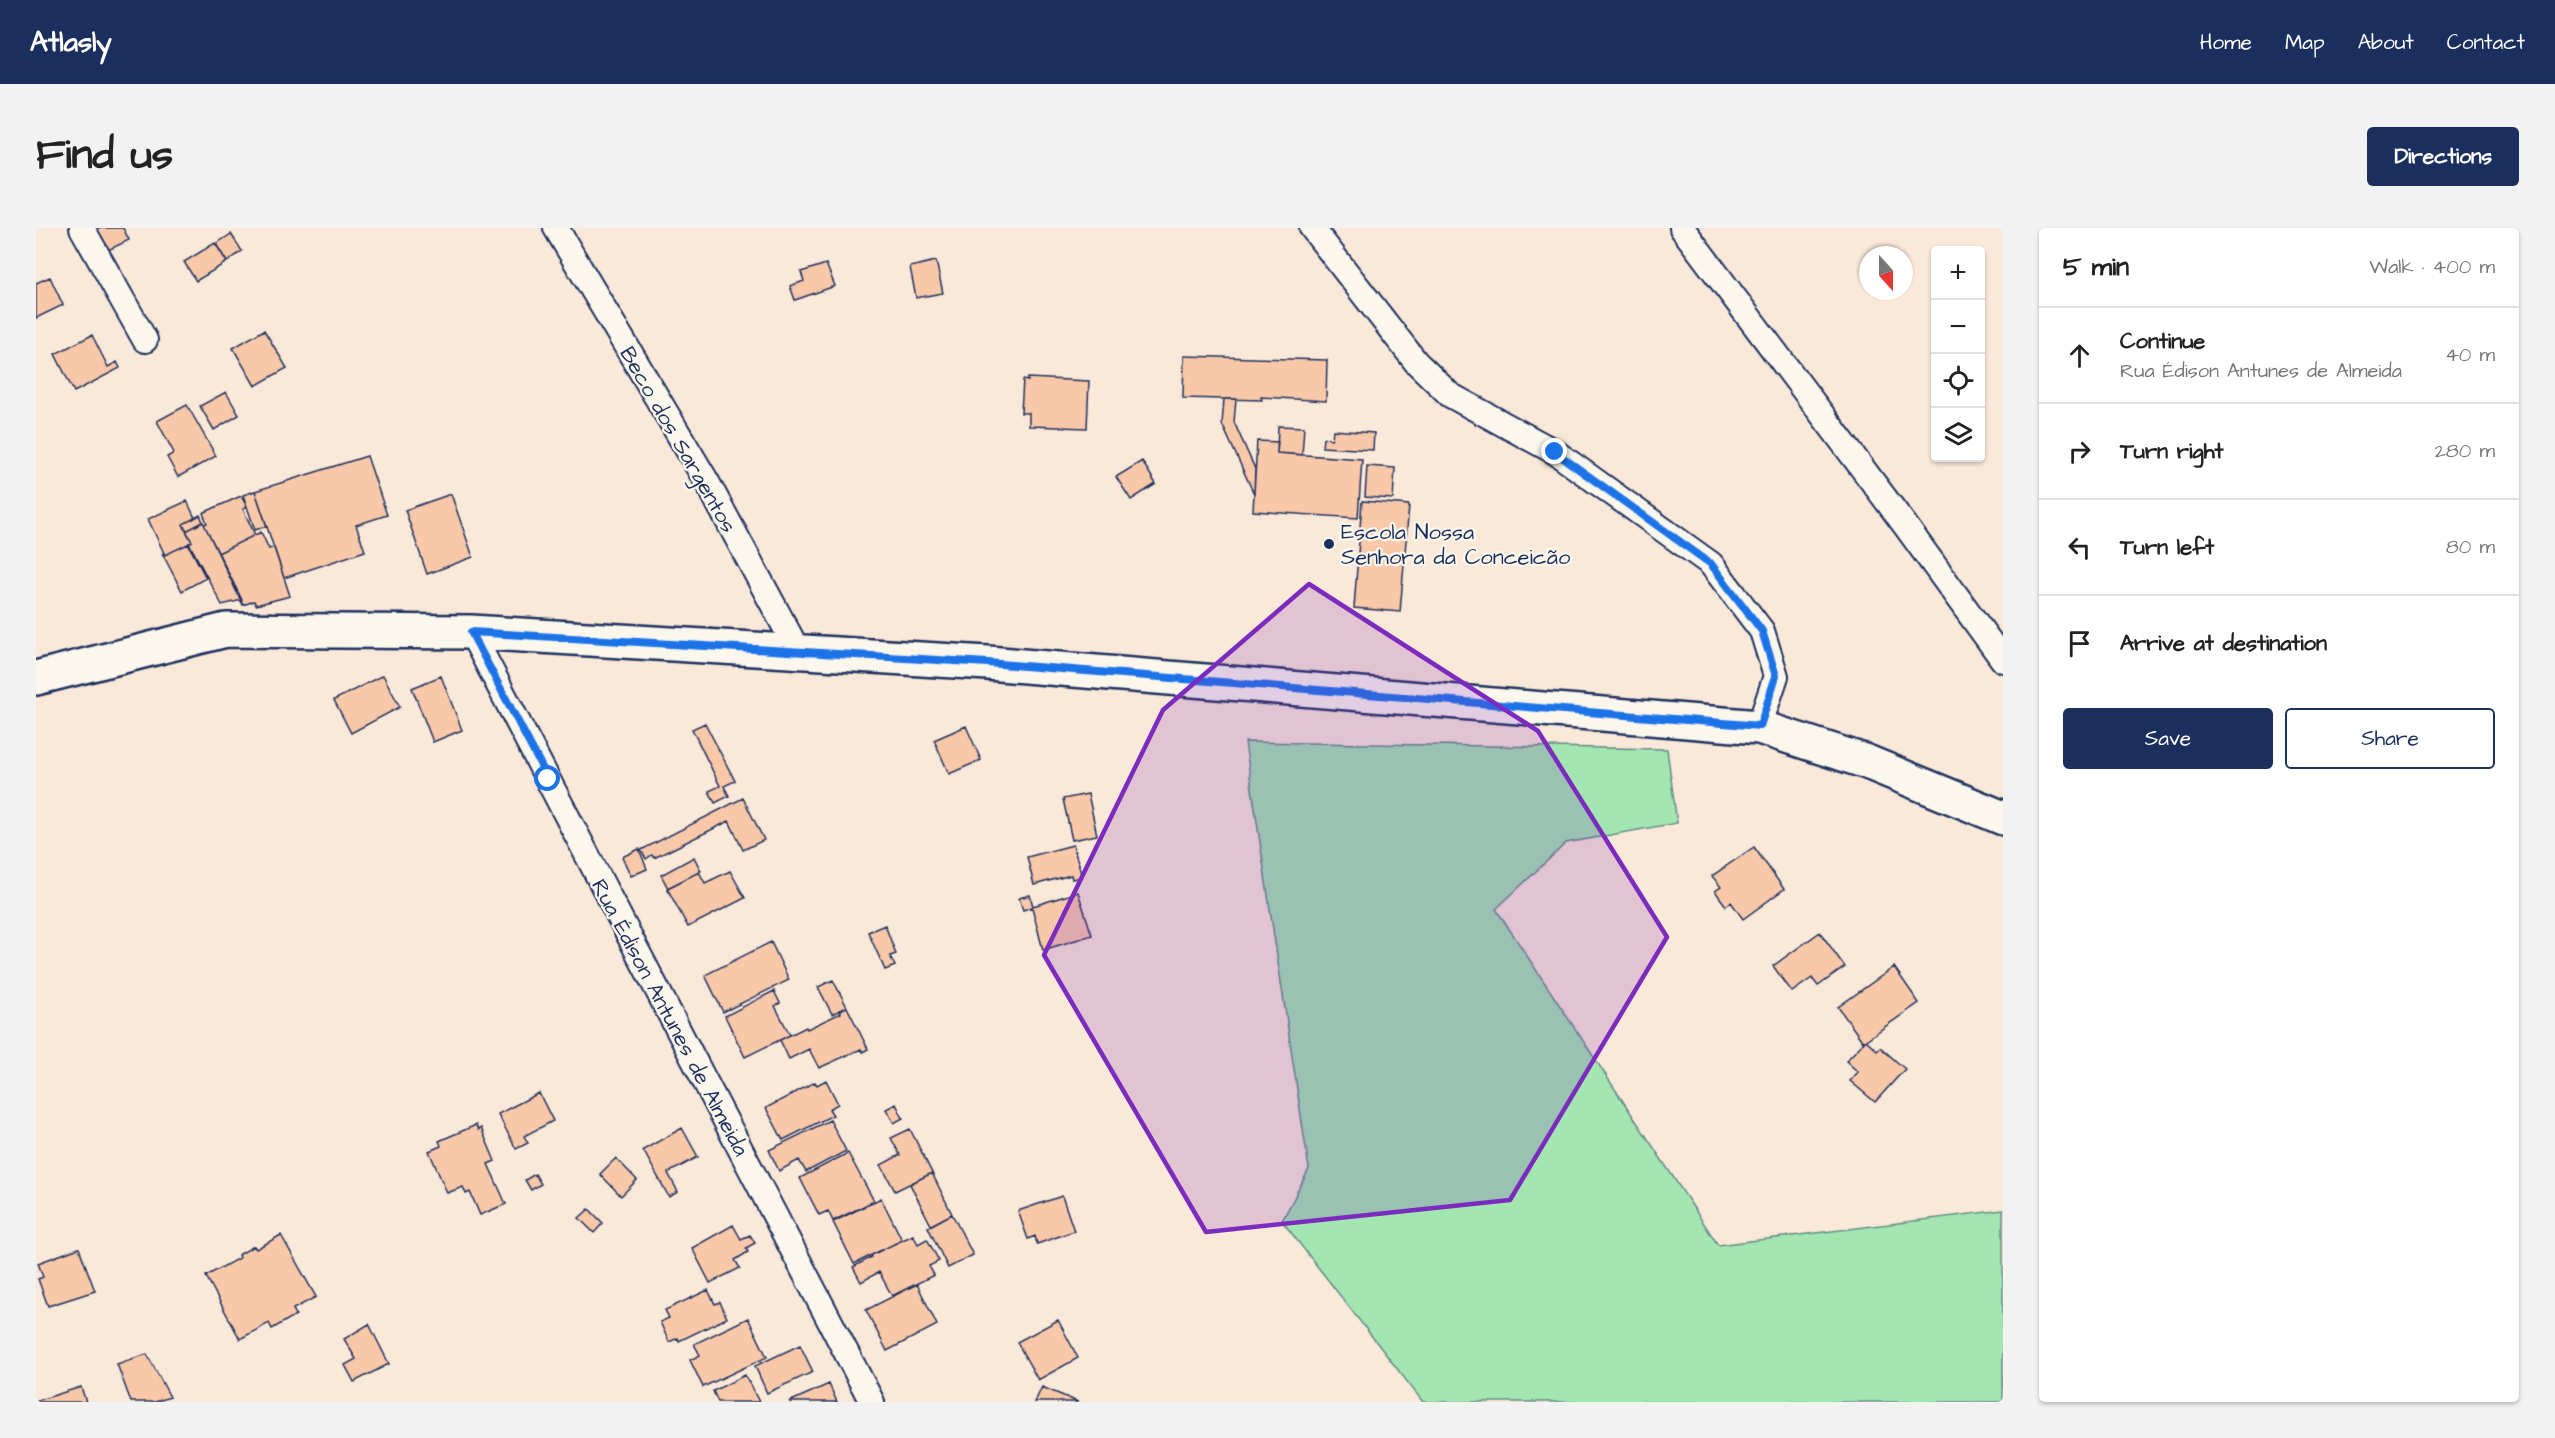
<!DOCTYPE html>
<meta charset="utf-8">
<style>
body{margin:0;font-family:"Architects Daughter",sans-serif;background:#f2f2f2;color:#222}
.controls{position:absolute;right:18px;top:18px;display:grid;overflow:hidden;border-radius:6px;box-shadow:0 2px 4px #0004}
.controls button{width:54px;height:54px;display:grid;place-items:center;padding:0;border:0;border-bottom:2px solid #e0e0e0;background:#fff;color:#222;font:30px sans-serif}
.compass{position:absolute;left:1823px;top:18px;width:54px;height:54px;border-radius:50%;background:#fff;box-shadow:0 2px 4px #0004;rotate:159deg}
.stop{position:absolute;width:18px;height:18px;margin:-14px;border:4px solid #1a73e8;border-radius:50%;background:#fff}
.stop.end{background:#1a73e8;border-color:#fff;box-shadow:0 2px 6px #0008}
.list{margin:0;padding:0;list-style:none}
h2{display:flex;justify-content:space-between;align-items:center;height:78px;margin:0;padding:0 24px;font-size:26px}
h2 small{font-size:20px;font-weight:400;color:#767676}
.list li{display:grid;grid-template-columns:39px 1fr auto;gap:18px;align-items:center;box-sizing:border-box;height:96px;padding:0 24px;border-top:2px solid #e0e0e0}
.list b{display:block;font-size:22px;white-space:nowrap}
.list p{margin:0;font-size:20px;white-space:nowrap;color:#767676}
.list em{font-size:20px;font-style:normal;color:#767676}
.actions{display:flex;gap:12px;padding:18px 24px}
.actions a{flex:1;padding:14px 0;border:2px solid #1b2f5e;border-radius:6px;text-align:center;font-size:21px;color:#1b2f5e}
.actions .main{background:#1b2f5e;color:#fff}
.icon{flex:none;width:33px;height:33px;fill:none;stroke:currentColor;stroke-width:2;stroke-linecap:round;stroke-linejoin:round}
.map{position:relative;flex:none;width:1967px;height:1174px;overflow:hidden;border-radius:6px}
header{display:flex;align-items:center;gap:36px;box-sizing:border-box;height:84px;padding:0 30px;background:#1b2f5e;color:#fff}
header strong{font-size:28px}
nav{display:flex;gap:33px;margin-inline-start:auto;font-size:21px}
.intro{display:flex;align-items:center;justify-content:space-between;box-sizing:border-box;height:144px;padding:0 36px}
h1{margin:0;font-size:42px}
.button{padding:15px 27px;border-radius:6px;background:#1b2f5e;color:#fff;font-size:21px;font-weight:700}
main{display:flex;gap:36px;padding:0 36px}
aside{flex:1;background:#fff;border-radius:6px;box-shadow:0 2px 4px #0004}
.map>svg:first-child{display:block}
.green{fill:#a3e6b1;stroke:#5f8a88;stroke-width:1.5}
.building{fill:#f9c8a9;stroke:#1b2f5e;stroke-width:1.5}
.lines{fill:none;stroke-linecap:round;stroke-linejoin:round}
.minor-casing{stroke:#1b2f5e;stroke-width:28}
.secondary-casing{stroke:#1b2f5e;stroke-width:38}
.minor{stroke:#fbf7ec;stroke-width:24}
.secondary{stroke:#fbf7ec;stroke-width:33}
.route{stroke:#1a73e8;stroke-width:8}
.marked{fill:#7b2cbf;fill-opacity:0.2;stroke:#7b2cbf;stroke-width:4.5;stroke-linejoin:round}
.poi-dot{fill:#1b2f5e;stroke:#fbf7ec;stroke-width:2}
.labels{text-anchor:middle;stroke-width:4.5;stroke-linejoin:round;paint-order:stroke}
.street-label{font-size:22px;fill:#1b2f5e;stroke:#fbf7ec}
.poi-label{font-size:22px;fill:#1b2f5e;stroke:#fbf7ec;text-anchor:start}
</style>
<header>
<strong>Atlasly</strong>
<nav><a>Home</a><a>Map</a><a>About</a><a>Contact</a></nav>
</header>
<div class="intro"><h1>Find us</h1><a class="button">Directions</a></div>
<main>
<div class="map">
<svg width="1967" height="1174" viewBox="0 0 1967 1174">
<rect width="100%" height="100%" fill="#fae9d8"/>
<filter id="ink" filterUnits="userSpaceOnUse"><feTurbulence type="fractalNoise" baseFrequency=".0167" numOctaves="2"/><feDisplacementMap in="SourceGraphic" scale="12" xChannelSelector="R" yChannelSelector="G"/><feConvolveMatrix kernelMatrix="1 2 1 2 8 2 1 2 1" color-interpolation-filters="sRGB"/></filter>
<g filter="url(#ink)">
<!-- green -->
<path class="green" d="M1209,514L1631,521L1641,595L1530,615L1460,681L1682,1017L1967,982V1174H1387L1246,993L1273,941Z"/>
<!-- building -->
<path class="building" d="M55,0H87L93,12L68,24Z
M195,6L206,23L191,34L180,16Z
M179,15L191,34L160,53L148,34Z
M900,33L907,65L880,70L874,39Z
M790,36L799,58L759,72L754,58L768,53L765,44Z
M14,49L27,77L0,90V55Z
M228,102L251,140L219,158L197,120Z
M56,107L72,139L81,134L84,140L38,164L19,126Z
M1148,128L1291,132L1290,173L1225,169L1226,172L1147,170Z
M992,150L1053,153L1051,200L993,198V185H985L987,152L992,153Z
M190,164L203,187L178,202L164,178Z
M1188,171H1200L1198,194L1219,241L1218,266L1186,196Z
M151,177L180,228L142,249L131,229L138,225L121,193Z
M1242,198L1268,199L1266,227L1241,225Z
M1297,202L1338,205L1337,222L1286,219L1287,210L1296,211Z
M1221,213L1242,214L1241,225L1326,231L1322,290L1217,283Z
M331,228L351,287L320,297L329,323L248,350L219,263Z
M1106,233L1120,256L1095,272L1080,249Z
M1331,238L1359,240L1357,271L1329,269Z
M219,263L231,298L219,302L207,267Z
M415,266L437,329L391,346L369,282Z
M205,268L211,279L207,281L219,307L182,325L168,296L171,295L167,285Z
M151,273L159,290L147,296L156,314L129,327L112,291Z
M1326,273L1373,277L1364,384L1318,380Z
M164,287L167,294L150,303L147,296Z
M167,294L206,372L186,377L153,315L156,314L150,303Z
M225,304L233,321L238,319L254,368L220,377L218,373L207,377L182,325Z
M152,316L170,350L146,363L126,325L129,327Z
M347,447L364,479L315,505L298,472Z
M405,448L426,502L397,514L376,460Z
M669,495L699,553L688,558L693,568L679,575L673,563L684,558L656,501Z
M930,498L945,532L913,546L898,512Z
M1052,566L1061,607L1036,612L1027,571Z
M707,570L728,612L707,622L693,593L618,630L616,627L610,631L605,622Z
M1037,617L1046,649L1036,651L1035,647L998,657L991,629Z
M1718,619L1748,661L1707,691L1695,674L1690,678L1679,663L1685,659L1676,648Z
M603,621L611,641L595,648L586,629Z
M658,629L665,643L632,660L625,647Z
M694,643L709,670L652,699L631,660L663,644L669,655Z
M1042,664L1056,707L1007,722L996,679L987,682L983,670L994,667L997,678Z
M849,697L860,726L854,728L859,738L849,742L832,704Z
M1784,704L1809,739L1782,758L1776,750L1756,764L1737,738Z
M735,714L753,752L687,784L669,747Z
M1858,739L1883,775L1827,814L1802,779Z
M797,752L811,779L796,786L782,759Z
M738,763L744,775L739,778L754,807L709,829L689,788Z
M811,779L832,821L827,824L825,821L783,840L773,821L753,831L744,812L770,799L771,801L805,785L803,782Z
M1830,812L1841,822L1844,819L1869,841L1839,874L1814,853L1822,844L1810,833Z
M790,852L802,876L793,881L797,887L747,912L730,880L779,854L781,857Z
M503,865L517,893L488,908L492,915L480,921L462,886Z
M860,876L867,890L858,895L850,881Z
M794,892L810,923L770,944L763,932L743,943L733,922Z
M440,897L442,902L445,900L459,933L452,936L470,976L444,987L434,964L430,966L427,959L411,965L393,923L405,918L403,913Z
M646,900L662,929L632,945L642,964L633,969L607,922Z
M874,901L896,945L859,963L845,937L864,927L855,910Z
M812,925L838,973L797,993L792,983L783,987L764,950Z
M580,930L601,952L585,968L564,946Z
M896,945L916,986L895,997L874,956Z
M499,946L505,956L495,962L489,952Z
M1026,968L1038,1003L1001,1016L999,1008L992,1011L982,983Z
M845,970L866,1012L818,1036L797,994Z
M553,981L567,995L558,1005L543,990Z
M916,986L937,1027L912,1040L892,999Z
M697,997L705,1011L714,1007L719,1015L710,1020L712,1024L699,1032L704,1040L674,1055L656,1020Z
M245,1007L280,1069L257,1081L260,1087L236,1101L233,1095L204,1111L170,1048L203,1030L202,1027L218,1018L220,1021Z
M877,1007L882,1016L891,1011L903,1033L893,1038L898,1047L856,1068L843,1044L825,1054L817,1039L836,1029L835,1027Z
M43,1020L59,1063L12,1078L2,1051L7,1049L2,1035Z
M881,1056L901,1097L851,1123L830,1082Z
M672,1062L679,1076L684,1074L691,1090L643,1113L642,1110L633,1114L624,1094L633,1090L629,1082Z
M712,1090L731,1129L667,1159L654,1132L664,1127L658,1116Z
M1022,1092L1042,1130L1002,1152L981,1114Z
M333,1096L353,1136L318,1154L309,1137L320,1131L308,1111Z
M764,1117L777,1144L731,1165L719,1138Z
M111,1126L134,1169L119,1174H95L81,1136Z
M709,1147L723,1174H682L677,1163Z
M793,1156L801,1174H753Z
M45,1159L50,1174H0V1173Z
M1006,1159L1042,1174H999Z"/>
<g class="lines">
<!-- minor casing -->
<g class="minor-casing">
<path id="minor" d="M46,0L109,112
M520,0L671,254L762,423
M1276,0L1380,134L1414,167L1519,224L1675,336L1726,403L1740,448L1723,499
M1646,0L1869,297L1967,432
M435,404L836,1174"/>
</g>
<!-- secondary casing -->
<g class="secondary-casing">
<path id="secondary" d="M0,450L190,402L435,404L952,435L1723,499L1831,534L1967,590"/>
</g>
<!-- minor -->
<use href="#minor" class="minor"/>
<!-- secondary -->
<use href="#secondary" class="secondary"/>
</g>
</g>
<g class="lines" filter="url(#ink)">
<!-- route -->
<path class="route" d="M512,551L435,404L952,435L1724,498L1740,448L1726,403L1675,336L1519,224"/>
</g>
<!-- marked area -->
<path class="marked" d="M1273,356L1502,503L1631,709L1474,972L1170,1004L1008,727L1127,482Z"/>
<!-- markers -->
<circle class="poi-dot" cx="1293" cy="316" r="6"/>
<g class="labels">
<!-- street labels -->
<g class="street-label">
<text transform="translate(643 211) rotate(60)" y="8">Beco dos Sargentos</text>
<text transform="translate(635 789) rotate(62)" y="8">Rua Édison Antunes de Almeida</text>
</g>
<!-- poi labels -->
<g class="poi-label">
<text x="1305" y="311">Escola Nossa<tspan x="1305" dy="25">Senhora da Conceicão</tspan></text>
</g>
</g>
</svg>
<div class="controls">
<button>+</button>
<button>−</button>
<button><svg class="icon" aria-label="locate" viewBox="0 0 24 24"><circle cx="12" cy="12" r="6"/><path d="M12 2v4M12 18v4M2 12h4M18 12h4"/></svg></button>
<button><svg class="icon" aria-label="layers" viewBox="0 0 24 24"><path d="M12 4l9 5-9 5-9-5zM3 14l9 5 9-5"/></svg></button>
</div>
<svg class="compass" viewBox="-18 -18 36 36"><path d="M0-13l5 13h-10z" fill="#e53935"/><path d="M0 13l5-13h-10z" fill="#767676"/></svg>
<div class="stop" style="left:512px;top:551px"></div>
<div class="stop end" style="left:1519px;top:224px"></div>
</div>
<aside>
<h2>5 min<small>Walk · 400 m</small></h2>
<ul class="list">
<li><svg class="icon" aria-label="ahead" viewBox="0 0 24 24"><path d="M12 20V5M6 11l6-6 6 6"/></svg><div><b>Continue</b><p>Rua Édison Antunes de Almeida</p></div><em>40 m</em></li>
<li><svg class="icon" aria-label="right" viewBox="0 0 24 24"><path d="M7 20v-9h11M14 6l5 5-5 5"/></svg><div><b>Turn right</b></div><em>280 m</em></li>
<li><svg class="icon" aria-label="left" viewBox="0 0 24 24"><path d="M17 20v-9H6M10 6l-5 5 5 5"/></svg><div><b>Turn left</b></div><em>80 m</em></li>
<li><svg class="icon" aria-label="arrive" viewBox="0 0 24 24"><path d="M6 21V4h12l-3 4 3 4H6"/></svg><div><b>Arrive at destination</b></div></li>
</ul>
<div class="actions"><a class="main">Save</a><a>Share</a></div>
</aside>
</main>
